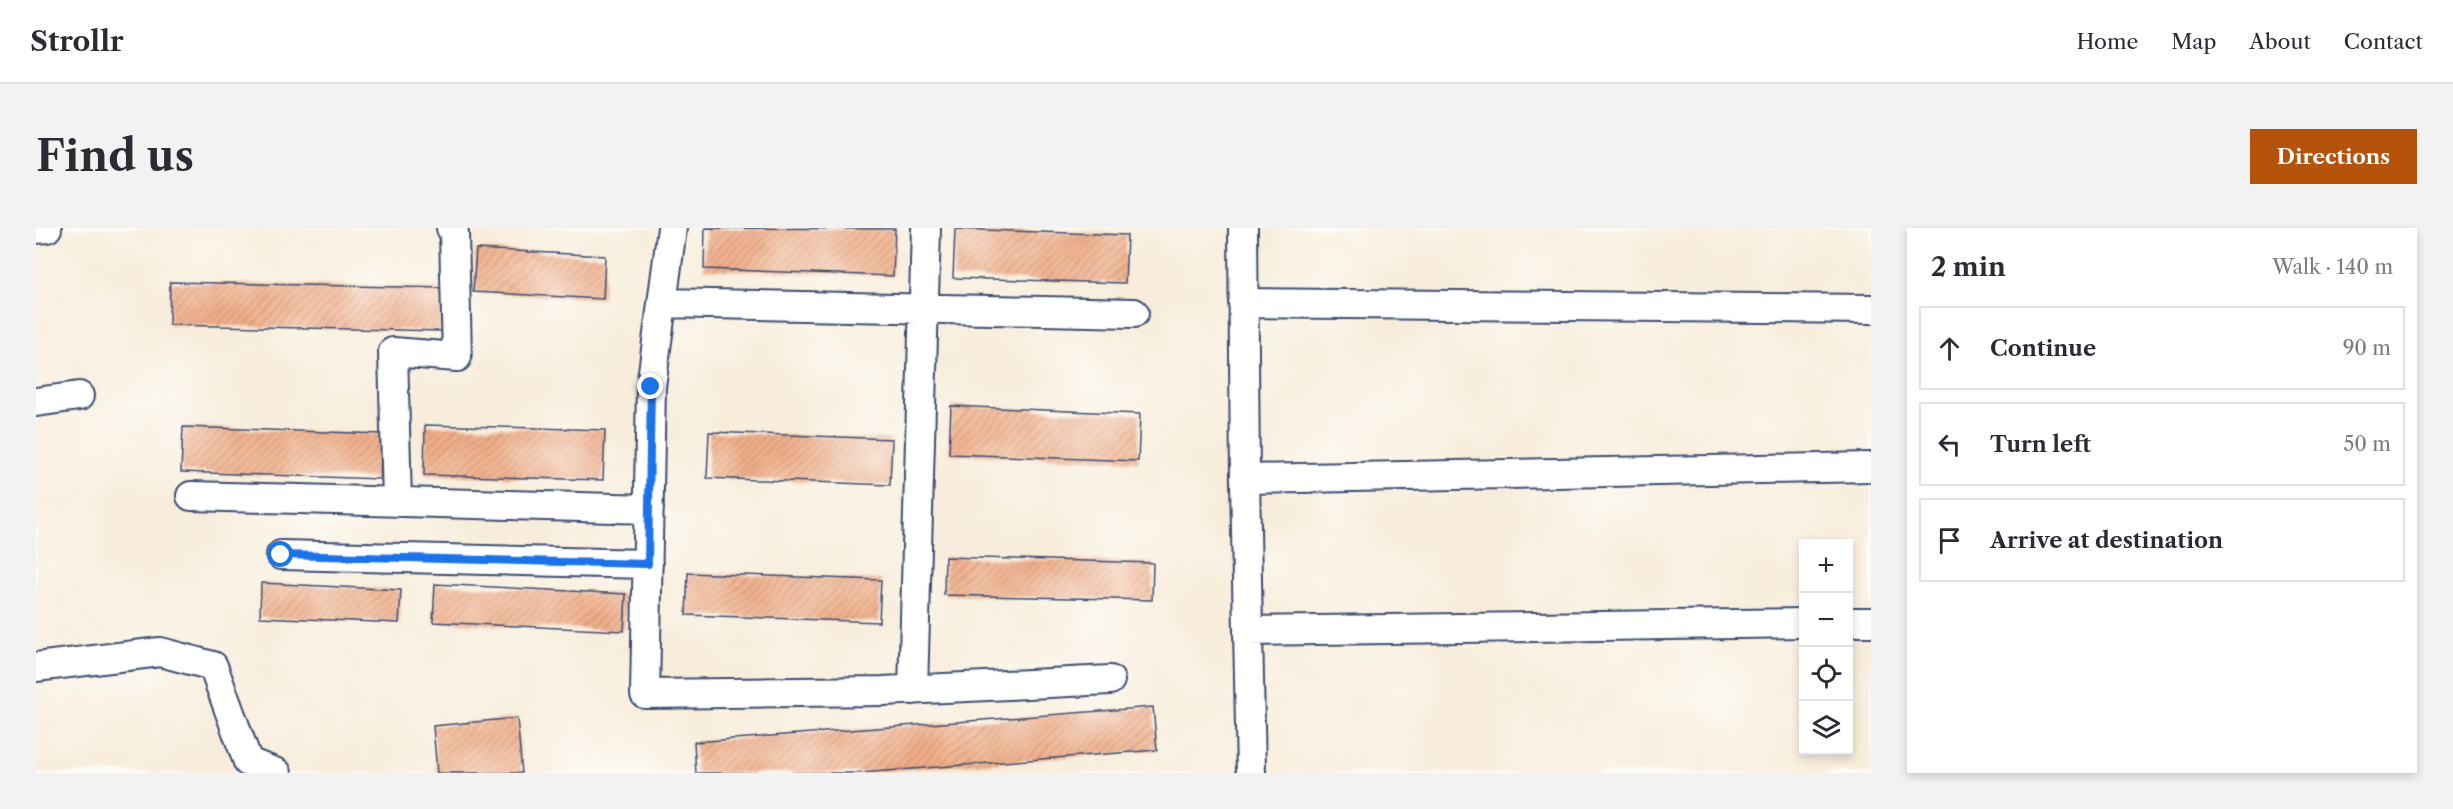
<!DOCTYPE html>
<meta charset="utf-8">
<style>
body{margin:0;font-family:"Libre Caslon Text",serif;background:#f2f2f3;color:#2b2b33}
.controls{position:absolute;right:18px;bottom:18px;display:grid;overflow:hidden;border-radius:0px;box-shadow:0 3px 9px #0003}
.controls button{width:54px;height:54px;display:grid;place-items:center;padding:0;border:0;border-bottom:2px solid #e1e1e2;background:#fff;color:#2b2b33;font:30px sans-serif}
.stop{position:absolute;width:18px;height:18px;margin:-14px;border:4px solid #1a73e8;border-radius:50%;background:#fff}
.stop.end{background:#1a73e8;border-color:#fff;box-shadow:0 2px 6px #0008}
.list{margin:0;padding:0;list-style:none}
h2{display:flex;justify-content:space-between;align-items:center;height:78px;margin:0;padding:0 24px;font-size:26px}
h2 small{font-size:20px;font-weight:400;color:#7c7c81}
.list li{display:grid;grid-template-columns:39px 1fr auto;gap:18px;align-items:center;box-sizing:border-box;height:84px;margin:0 12px 12px;padding:0 12px;border:2px solid #e1e1e2;border-radius:0px}
.list b{display:block;font-size:22px;white-space:nowrap}
.list em{font-size:20px;font-style:normal;color:#7c7c81}
.icon{flex:none;width:33px;height:33px;fill:none;stroke:currentColor;stroke-width:2;stroke-linecap:round;stroke-linejoin:round}
.map{position:relative;flex:none;width:1835px;height:545px;overflow:hidden;border-radius:0px}
header{display:flex;align-items:center;gap:36px;box-sizing:border-box;height:84px;padding:0 30px;background:#fff;border-bottom:2px solid #e1e1e2}
header strong{font-size:28px}
nav{display:flex;gap:33px;margin-inline-start:auto;font-size:21px}
.intro{display:flex;align-items:center;justify-content:space-between;box-sizing:border-box;height:144px;padding:0 36px}
h1{margin:0;font-size:42px}
.button{padding:15px 27px;border-radius:0px;background:#b45309;color:#fff;font-size:21px;font-weight:700}
main{display:flex;gap:36px;padding:0 36px}
aside{flex:1;background:#fff;border-radius:0px;box-shadow:0 3px 9px #0003}
.map>svg:first-child{display:block}
.building{fill:url(#building-hatch)}
.lines{fill:none;stroke-linecap:round;stroke-linejoin:round}
.minor-casing{stroke:#3c4c71;stroke-width:32}
.minor{stroke:#fff;stroke-width:28}
.route{stroke:#1a73e8;stroke-width:8}
</style>
<header>
<strong>Strollr</strong>
<nav><a>Home</a><a>Map</a><a>About</a><a>Contact</a></nav>
</header>
<div class="intro"><h1>Find us</h1><a class="button">Directions</a></div>
<main>
<div class="map">
<svg width="1835" height="545" viewBox="0 0 1835 545">
<defs>
<pattern id="building-hatch" width="6" height="6" patternUnits="userSpaceOnUse" patternTransform="scale(1.5)"><rect width="6" height="6" fill="#f2af89"/><path d="M-1 1l2-2M0 6l6-6M5 7l2-2" fill="none" stroke="#c38f73"/></pattern>
</defs>
<rect width="100%" height="100%" fill="#fdfcf7"/>
<filter id="ink" filterUnits="userSpaceOnUse"><feTurbulence type="fractalNoise" baseFrequency=".0167" numOctaves="2"/><feDisplacementMap in="SourceGraphic" scale="12" xChannelSelector="R" yChannelSelector="G"/><feConvolveMatrix kernelMatrix="1 2 1 2 8 2 1 2 1" color-interpolation-filters="sRGB"/></filter>
<filter id="wash" filterUnits="userSpaceOnUse"><feTurbulence type="fractalNoise" baseFrequency=".008" numOctaves="4" result="noise"/><feDisplacementMap in="SourceGraphic" scale="24" xChannelSelector="R" yChannelSelector="G"/><feGaussianBlur stdDeviation="1.35" result="paint"/><feColorMatrix in="noise" values="0 0 0 0 0 0 0 0 0 0 0 0 0 0 0 0 0 1.4 0 .05"/><feComposite in="paint" operator="in"/></filter>
<g filter="url(#wash)">
<rect width="100%" height="100%" fill="#f8eddb"/>
<g id="blocks">
<!-- building -->
<path class="building" d="M669,0L859,1L857,48L668,41Z
M919,1L1091,7L1089,55L917,50Z
M440,21L569,28L567,71L437,64Z
M134,54L408,60L407,103L133,97Z
M915,178L1104,186L1102,233L913,226Z
M389,197L569,202L567,252L388,247Z
M147,199L346,206L344,251L145,244Z
M673,204L856,211L854,257L671,250Z
M909,329L1117,335L1116,372L908,367Z
M652,345L845,352L843,394L650,387Z
M225,355L365,362L363,395L224,389Z
M399,356L590,366L588,403L397,394Z
M1117,479L1121,522L824,545H660L658,514Z
M481,490L486,545H401L397,498Z"/>
</g>
</g>
<g filter="url(#ink)">
<use href="#blocks" fill-opacity="0" stroke="#3c4c71" stroke-width="1.5"/>
<g class="lines">
<!-- minor casing -->
<g class="minor-casing">
<path id="minor" d="M636,0L615,159L609,466L847,463L1074,452
M1207,0L1209,251L1835,239
M0,1L11,0
M626,75L1098,85
M1207,75L1835,81
M0,174L43,168
M1209,251L1212,403L1768,395
M155,268L613,281
M361,274L357,124L421,129L418,5L415,0
M245,327L612,336
M1812,394H1835
M1212,403L1215,545
M0,439L124,424L177,438L212,534L241,545
M877,462L890,0"/>
</g>
<!-- minor -->
<use href="#minor" class="minor"/>
</g>
</g>
<g class="lines" filter="url(#ink)">
<!-- route -->
<path class="route" d="M245,327L612,336L615,159"/>
</g>
</svg>
<div class="controls">
<button>+</button>
<button>−</button>
<button><svg class="icon" aria-label="locate" viewBox="0 0 24 24"><circle cx="12" cy="12" r="6"/><path d="M12 2v4M12 18v4M2 12h4M18 12h4"/></svg></button>
<button><svg class="icon" aria-label="layers" viewBox="0 0 24 24"><path d="M12 4l9 5-9 5-9-5zM3 14l9 5 9-5"/></svg></button>
</div>
<div class="stop" style="left:245px;top:327px"></div>
<div class="stop end" style="left:615px;top:159px"></div>
</div>
<aside>
<h2>2 min<small>Walk · 140 m</small></h2>
<ul class="list">
<li><svg class="icon" aria-label="ahead" viewBox="0 0 24 24"><path d="M12 20V5M6 11l6-6 6 6"/></svg><div><b>Continue</b></div><em>90 m</em></li>
<li><svg class="icon" aria-label="left" viewBox="0 0 24 24"><path d="M17 20v-9H6M10 6l-5 5 5 5"/></svg><div><b>Turn left</b></div><em>50 m</em></li>
<li><svg class="icon" aria-label="arrive" viewBox="0 0 24 24"><path d="M6 21V4h12l-3 4 3 4H6"/></svg><div><b>Arrive at destination</b></div></li>
</ul>
</aside>
</main>
